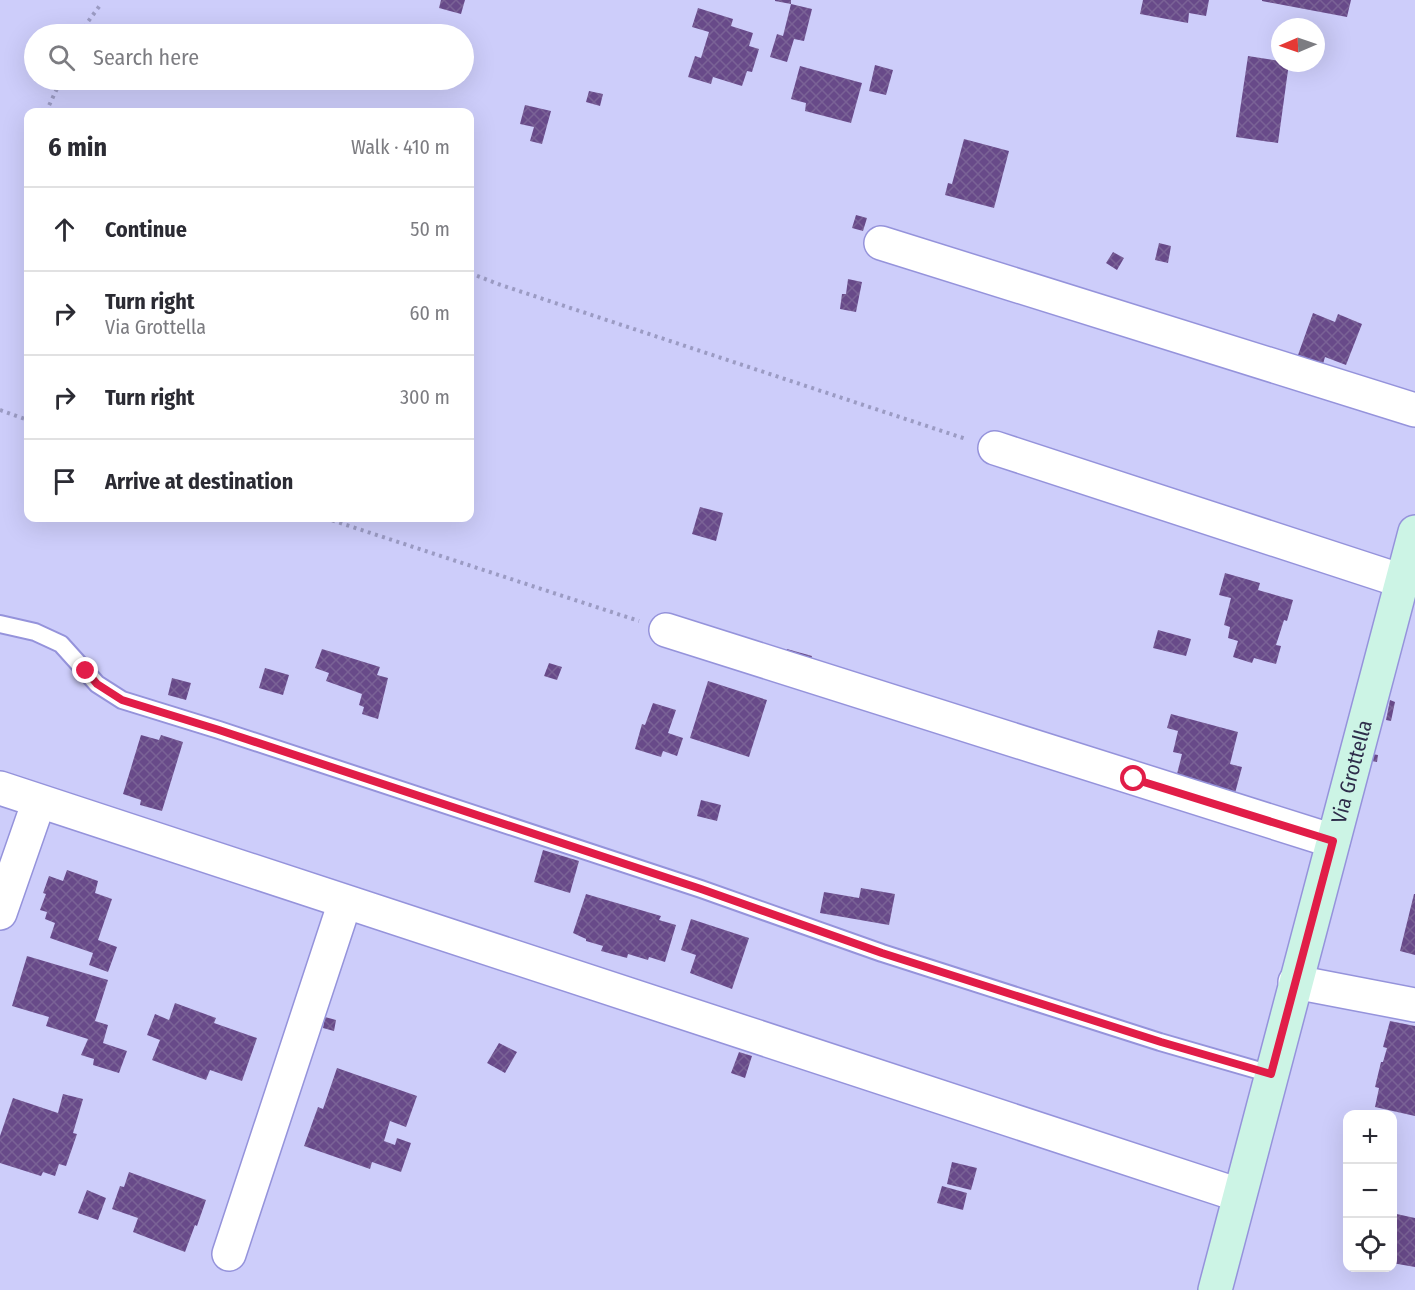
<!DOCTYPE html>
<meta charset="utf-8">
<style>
body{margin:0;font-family:"Fira Sans Condensed",sans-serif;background:#f2f2f3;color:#2b2b33}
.controls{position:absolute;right:18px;bottom:18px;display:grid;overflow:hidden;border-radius:12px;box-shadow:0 6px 24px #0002}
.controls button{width:54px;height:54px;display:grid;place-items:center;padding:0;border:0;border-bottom:2px solid #e1e1e2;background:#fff;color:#2b2b33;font:30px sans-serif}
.compass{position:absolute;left:1271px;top:18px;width:54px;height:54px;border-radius:50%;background:#fff;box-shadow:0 6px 24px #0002;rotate:268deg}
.stop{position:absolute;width:18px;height:18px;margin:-14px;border:4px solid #e11d48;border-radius:50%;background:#fff}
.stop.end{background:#e11d48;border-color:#fff;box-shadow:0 2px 6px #0008}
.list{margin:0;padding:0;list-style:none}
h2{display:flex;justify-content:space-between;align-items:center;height:78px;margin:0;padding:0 24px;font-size:26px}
h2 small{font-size:20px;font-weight:400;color:#7c7c81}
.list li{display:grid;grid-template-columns:39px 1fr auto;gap:18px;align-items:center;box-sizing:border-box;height:84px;padding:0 24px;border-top:2px solid #e1e1e2}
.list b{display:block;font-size:22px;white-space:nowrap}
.list p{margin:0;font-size:20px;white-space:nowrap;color:#7c7c81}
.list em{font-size:20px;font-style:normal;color:#7c7c81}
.icon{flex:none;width:33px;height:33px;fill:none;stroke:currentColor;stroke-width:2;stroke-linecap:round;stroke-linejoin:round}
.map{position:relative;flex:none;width:1415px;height:1290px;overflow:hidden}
.search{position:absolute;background:#fff;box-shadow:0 6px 24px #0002;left:24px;top:24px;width:450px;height:66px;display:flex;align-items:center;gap:15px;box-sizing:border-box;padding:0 21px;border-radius:33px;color:#7c7c81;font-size:22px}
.panel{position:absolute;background:#fff;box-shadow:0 6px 24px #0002;left:24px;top:108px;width:450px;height:414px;border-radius:12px}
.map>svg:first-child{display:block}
.building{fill:url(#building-cross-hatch)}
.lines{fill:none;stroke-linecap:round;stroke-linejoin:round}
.lane-casing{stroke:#9593db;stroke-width:20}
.street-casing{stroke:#9593db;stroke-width:36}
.secondary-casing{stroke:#9593db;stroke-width:36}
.path{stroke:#9b9bc3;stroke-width:4;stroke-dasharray:3 4.5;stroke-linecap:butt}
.lane{stroke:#fff;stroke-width:16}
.street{stroke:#fff;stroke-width:33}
.secondary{stroke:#ccf4e5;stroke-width:33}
.route{stroke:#e11d48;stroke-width:8}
.labels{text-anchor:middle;stroke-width:6;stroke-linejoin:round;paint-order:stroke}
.street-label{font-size:21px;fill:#2e2d4a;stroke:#cdcdfa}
</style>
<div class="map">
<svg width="1415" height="1290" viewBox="0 0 1415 1290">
<defs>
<pattern id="building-cross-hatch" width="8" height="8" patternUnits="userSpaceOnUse" patternTransform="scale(1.5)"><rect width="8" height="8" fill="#684a89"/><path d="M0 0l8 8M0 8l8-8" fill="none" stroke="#7a6296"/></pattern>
</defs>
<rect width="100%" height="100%" fill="#cdcdfa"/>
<!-- building -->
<path class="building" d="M441,0H465L461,14L439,8Z
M775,0H791V4L775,1Z
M1143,0H1209L1206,16L1189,13L1188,23L1140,14Z
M1262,0H1351L1347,17L1262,1Z
M791,4L812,9L804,41L794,39L787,62L770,57L777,34L783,36Z
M698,8L733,19L731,26L753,33L749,46L759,49L752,72L747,71L742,86L713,77L711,84L688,77L695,56L701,58L709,32L692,27Z
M1248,56L1280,61V63H1289L1278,143L1236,137Z
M875,65L893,70L886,95L869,91Z
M800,66L862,83L851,123L805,111L806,103L791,99Z
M589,91L603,94L600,106L586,102Z
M525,105L551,111L542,144L530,141L534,127L520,124Z
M964,139L1009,151L994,208L945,195L948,183L952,184Z
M856,215L867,218L863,231L852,228Z
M1159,243L1171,246L1168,263L1155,260Z
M1113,252L1124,258L1117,270L1106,263Z
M848,279L862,282L856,312L840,309L842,294H846Z
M1313,313L1335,322L1338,314L1362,324L1346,365L1325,357L1323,364L1298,355Z
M700,507L723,513L716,541L692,534Z
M1225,573L1260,583L1258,590L1293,600L1287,621L1284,620L1276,645L1281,646L1276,664L1254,658L1252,663L1233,657L1238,641L1228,638L1230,627L1224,625L1231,598L1219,595Z
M1158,630L1191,639L1186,656L1153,648Z
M322,649L380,667L377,675L388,678L378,719L362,714L364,707L359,705L362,694L326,681L329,673L315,668Z
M787,649L812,656L809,669L783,663Z
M549,663L562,667L557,680L544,676Z
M265,668L289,675L283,695L259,688Z
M172,678L191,683L186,700L168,695Z
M708,681L767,700L749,757L690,738Z
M1390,700L1395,702L1391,721L1386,720Z
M653,703L676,710L668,733L683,738L677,756L663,751L661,757L635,749L642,724L645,725Z
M1171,714L1238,732L1230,764L1242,767L1234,797L1175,782L1182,754L1173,752L1178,731L1167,728Z
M141,735L159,740L161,735L183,742L162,811L140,805L141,800L123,794Z
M1372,754L1378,755L1377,762L1371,761Z
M701,800L721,805L717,821L697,816Z
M543,850L579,861L570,893L534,882Z
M67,870L98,881L95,893L112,899L98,940L117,947L108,972L89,965L93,953L50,938L55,923L45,919L47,912L40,910L46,894L43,893L49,876L63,881Z
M861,888L895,894L889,925L820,913L824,892L859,898Z
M586,894L661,916L659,920L676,925L665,962L649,957L648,960L628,954L627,958L601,951L603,946L586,941V939L573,933Z
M1414,894H1415V955L1400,951Z
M691,919L749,938L732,989L690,973L696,955L681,950Z
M27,956L108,980L95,1021L108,1025L103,1043L127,1051L119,1073L93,1065L94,1059L81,1055L88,1039L46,1026L49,1017L12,1006Z
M175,1003L216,1018L214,1023L257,1038L242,1081L210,1070L206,1080L152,1060L160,1040L147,1035L155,1014L169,1020Z
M325,1017L336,1020L334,1031L323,1028Z
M1390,1021L1415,1026V1116L1375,1107L1379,1088L1375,1087L1381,1062H1383L1387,1048L1383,1047Z
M499,1043L517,1052L505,1073L487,1063Z
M739,1052L752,1056L745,1078L731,1073Z
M337,1068L417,1096L406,1127L390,1121L384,1141L395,1145L397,1138L411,1143L401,1172L372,1162L370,1169L304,1146L318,1107L323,1109Z
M63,1094L83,1099L73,1133L77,1134L66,1166L59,1164L55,1176L43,1172L41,1176L0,1163V1136L13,1098L58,1113Z
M952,1162L977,1168L971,1190L947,1184Z
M129,1172L206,1200L197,1226L195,1225L185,1252L133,1232L138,1218L112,1209L120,1186L124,1187Z
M942,1186L967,1193L963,1210L937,1203Z
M87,1190L106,1198L98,1220L78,1213Z
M1392,1213L1415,1218V1267L1392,1263Z"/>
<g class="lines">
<!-- lane casing -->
<g class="lane-casing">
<path id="lane" d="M0,624L35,632L61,644L97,684L122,700L219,730L701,889L882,953L1160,1042L1271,1074"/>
</g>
<!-- street casing -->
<g class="street-casing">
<path id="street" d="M881,243L1415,410
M995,448L1402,581
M666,630L1333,841
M0,788L1239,1195
M0,913L39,801
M1295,982L1415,1005
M229,1254L345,902"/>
</g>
<!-- secondary casing -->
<g class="secondary-casing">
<g id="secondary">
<path id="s1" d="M1215,1290L1415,532"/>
</g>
</g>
<!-- path -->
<path class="path" d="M81,34L87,23L101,4
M46,112L61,80
M470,273L498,284L966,439
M0,410L28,420
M325,518L639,621"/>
<!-- lane -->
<use href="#lane" class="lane"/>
<!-- street -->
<use href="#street" class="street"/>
<!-- secondary -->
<use href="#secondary" class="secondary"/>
</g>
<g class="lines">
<!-- route -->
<path class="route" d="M86,671L97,684L122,700L219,730L701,889L882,953L1161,1042L1271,1074L1333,841L1134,779"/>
</g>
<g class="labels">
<!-- street labels -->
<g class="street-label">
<text dy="7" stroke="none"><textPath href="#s1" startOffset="536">Via Grottella</textPath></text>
</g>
</g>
</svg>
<div class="controls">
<button>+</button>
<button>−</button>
<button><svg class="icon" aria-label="locate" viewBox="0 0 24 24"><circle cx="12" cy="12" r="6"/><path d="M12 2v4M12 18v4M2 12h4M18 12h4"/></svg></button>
</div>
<svg class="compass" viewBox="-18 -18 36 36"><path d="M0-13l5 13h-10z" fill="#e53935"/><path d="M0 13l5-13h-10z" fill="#7c7c81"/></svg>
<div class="stop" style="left:1134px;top:779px"></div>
<div class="stop end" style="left:86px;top:671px"></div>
<div class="search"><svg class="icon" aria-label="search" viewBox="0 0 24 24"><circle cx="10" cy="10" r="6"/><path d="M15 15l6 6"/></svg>Search here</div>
<section class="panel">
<h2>6 min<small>Walk · 410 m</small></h2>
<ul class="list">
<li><svg class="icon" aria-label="ahead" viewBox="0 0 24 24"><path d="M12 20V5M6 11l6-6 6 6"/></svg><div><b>Continue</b></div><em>50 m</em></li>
<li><svg class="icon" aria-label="right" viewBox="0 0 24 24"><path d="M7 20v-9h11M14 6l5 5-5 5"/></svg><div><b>Turn right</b><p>Via Grottella</p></div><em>60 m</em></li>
<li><svg class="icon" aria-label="right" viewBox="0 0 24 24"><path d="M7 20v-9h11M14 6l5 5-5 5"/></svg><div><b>Turn right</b></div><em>300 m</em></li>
<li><svg class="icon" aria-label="arrive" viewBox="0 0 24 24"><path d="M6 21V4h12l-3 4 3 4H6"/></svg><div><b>Arrive at destination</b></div></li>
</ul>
</section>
</div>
